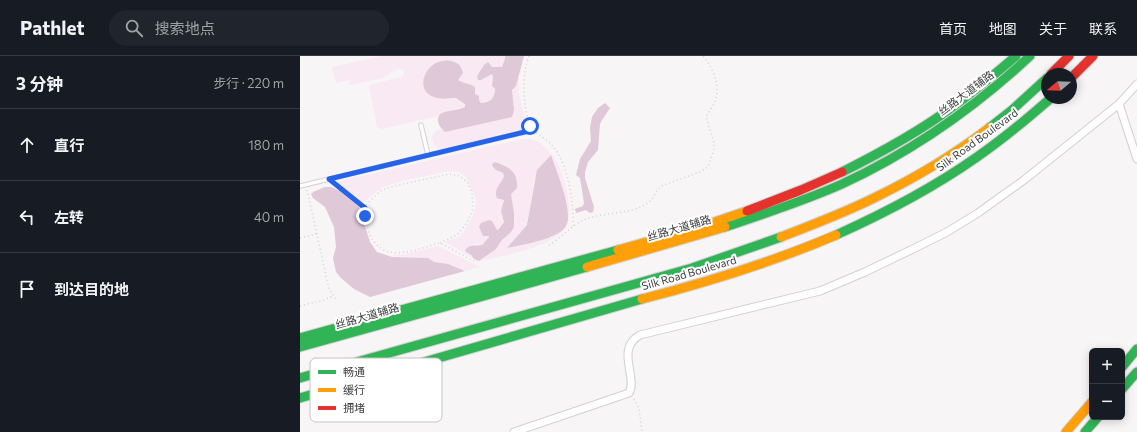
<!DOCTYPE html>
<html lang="zh">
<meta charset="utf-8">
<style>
body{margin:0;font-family:Commissioner,"Noto Sans SC",sans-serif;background:#20242c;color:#f1f3f6}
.controls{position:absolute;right:12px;bottom:12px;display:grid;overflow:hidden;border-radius:6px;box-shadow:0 2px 10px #0003}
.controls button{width:36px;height:36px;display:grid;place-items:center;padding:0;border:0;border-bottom:1px solid #363941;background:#171b24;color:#f1f3f6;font:20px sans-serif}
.compass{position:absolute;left:741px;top:12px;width:36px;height:36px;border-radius:50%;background:#171b24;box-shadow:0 2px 10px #0003;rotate:251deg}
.stop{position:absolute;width:12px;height:12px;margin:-9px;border:3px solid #2563eb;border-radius:50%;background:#fff}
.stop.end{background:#2563eb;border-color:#fff;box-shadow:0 1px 4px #0008}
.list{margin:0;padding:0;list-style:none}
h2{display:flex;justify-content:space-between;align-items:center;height:52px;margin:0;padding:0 16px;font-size:17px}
h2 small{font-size:13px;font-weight:400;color:#9ea1a6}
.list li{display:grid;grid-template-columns:26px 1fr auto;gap:12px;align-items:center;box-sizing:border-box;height:72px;padding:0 16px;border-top:1px solid #363941}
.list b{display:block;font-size:15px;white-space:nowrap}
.list em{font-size:13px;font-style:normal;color:#9ea1a6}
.icon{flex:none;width:22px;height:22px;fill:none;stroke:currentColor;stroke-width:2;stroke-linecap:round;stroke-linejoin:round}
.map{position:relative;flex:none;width:837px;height:376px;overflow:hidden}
header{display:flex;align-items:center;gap:24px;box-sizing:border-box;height:56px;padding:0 20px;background:#171b24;border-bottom:1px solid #363941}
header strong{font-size:19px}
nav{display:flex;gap:22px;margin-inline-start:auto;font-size:14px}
.search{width:280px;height:36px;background:#20242c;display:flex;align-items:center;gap:10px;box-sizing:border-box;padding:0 14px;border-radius:22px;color:#9ea1a6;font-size:15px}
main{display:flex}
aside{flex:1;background:#171b24}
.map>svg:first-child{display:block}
.green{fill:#f9e9f2;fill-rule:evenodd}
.forest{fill:#dfc8d7}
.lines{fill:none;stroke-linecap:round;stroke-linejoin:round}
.lane-casing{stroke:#d2d1d2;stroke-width:5.5}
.street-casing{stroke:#d2d1d2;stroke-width:9}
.fast-casing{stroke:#d2d1d2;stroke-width:11}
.slow-casing{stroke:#d2d1d2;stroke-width:11}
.jam-casing{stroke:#d2d1d2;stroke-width:11}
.path{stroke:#d4d3d4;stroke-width:1.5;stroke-dasharray:1 3;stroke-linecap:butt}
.lane{stroke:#fefefe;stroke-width:3.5}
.street{stroke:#fefefe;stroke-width:7}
.fast{stroke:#30b455;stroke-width:9}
.slow{stroke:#ff9f0a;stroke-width:9}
.jam{stroke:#e5322d;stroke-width:9}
.route{stroke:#2563eb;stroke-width:5}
.labels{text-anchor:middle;stroke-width:4;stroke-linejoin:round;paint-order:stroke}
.street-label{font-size:11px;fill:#3d3c3c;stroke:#fff}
.key{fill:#fff;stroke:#c5c4c4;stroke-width:1}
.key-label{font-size:11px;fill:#3d3c3c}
</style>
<header>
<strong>Pathlet</strong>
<div class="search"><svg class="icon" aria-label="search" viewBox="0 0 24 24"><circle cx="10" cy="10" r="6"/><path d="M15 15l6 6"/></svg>搜索地点</div>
<nav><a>首页</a><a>地图</a><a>关于</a><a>联系</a></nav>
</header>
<main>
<aside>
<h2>3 分钟<small>步行 · 220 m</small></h2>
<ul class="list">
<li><svg class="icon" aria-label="ahead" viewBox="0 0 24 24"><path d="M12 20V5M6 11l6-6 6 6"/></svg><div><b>直行</b></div><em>180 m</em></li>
<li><svg class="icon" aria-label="left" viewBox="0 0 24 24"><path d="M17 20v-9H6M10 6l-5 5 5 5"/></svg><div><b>左转</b></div><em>40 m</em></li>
<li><svg class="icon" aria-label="arrive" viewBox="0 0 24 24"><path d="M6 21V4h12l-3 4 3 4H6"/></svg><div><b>到达目的地</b></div></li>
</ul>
</aside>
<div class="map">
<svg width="837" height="376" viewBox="0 0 837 376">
<rect width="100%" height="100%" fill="#f7f5f6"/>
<!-- green -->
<path class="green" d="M82,0H205V3L202,11H192L184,9L177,20L181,24L192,17L193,20L192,30L195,33C195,42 190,47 181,47L175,38L171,28L162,27L158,24L162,11L157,6L152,5L130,11L124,23L148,43C155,41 161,43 165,48V51L140,58L138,60L82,73L77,71L69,30L73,28L101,21L104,19V13H97L83,22L50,29L49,24L36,27L32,11Z
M219,19V37L226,68V71L220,75L146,92L138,93L134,88L132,82C133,76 136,74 142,73L145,76L212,61V34L216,30Z
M222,83C228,83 232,83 237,85C246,91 253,99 258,108C265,123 276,162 263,175C244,193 205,199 180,205L174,203L145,186L159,181L163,177L172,162L176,148L175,140L166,121L159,116L149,115C127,120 104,123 83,131C76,134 68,145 63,145C55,145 44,133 39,127V125H41ZM195,106L204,109L212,115L213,135L211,137C211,147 215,156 214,165C213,175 191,198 183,203C181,204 176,203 174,203L169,197L175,188L182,189L189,181V180H183L179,171L192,165L197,174L199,173L204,166L201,155L204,144L197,142L204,120ZM234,124L254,180L207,192L227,169L229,162Z
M138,190L180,211L165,215L148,208L134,206L128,202L90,200L105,198Z"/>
<!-- forest -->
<path class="forest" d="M205,0H224L216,30L212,34L214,54L212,61L145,76C140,71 135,65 140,58C147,54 157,55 165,51V48L156,42C149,42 142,44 134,41C112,34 127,0 151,5C159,7 161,9 163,17L158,24C164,28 170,27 175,31V38L179,40V44L181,47C190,47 195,42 195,33L192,30L193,21L192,18L181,24H178L177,20L184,9L188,6L192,11H202L205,3Z
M305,47L310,52L302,64L300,68L298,94L288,106L285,116V122L294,151L293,156L290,157L286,154L276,157L275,153L283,150L284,147L280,122L276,119L280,103L291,85L290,72L292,61L298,52Z
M251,99C256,114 274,156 266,170C259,183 221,189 207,192L227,169L237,114Z
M195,106C209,111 218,115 217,132L211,138L214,157V171L211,176L202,184L196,193L179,205L174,203L171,199L165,195C168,188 175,190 182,189L189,181V180H183L179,171L181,167L189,164L192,165L197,174L199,173L204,166L201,155L204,144L197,142C193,132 202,128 204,120L203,117C198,114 195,115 192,109L193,107Z
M25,131H31L40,135L59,151L70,186L77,196L92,201L128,202L134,206L148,208L165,215L70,241L54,233L41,222L36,216L33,202L36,191L34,171L25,151L13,142L11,138L13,136Z"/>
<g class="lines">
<!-- lane casing -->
<g class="lane-casing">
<path id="lane" d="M121,69L128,99
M0,130L233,74"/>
</g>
<!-- street casing -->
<g class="street-casing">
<path id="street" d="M819,48L837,103
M214,376L329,337C338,321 315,293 340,279L520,235L565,216L617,191L647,176L678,157L724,124L819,48L837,28"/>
</g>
<!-- fast casing -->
<g class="fast-casing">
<path id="fast" d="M689,72L712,54L747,22
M542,116C580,97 617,77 651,52C674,36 695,18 716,0
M425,171C464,158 504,145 542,128C611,96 674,52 730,0
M536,179C585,157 633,132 677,101C703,83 727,63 751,42
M0,282L318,194
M0,291L287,211
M822,311L837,293
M0,322L392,212L481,181
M822,333L837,316
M0,342L342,243
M785,376L798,361"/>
</g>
<!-- slow casing -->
<g class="slow-casing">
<path id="slow" d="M481,181C512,169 544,157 574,142C613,123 655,98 689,72
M318,194L403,170L447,155
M287,211L425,171
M342,243C408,226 473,206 536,179
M766,376L792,346"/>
</g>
<!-- jam casing -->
<g class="jam-casing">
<path id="jam" d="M751,18L769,0
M771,22L793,0
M447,155L501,134L542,116"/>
</g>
<!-- path -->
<path class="path" d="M229,0C221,21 223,49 230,70
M236,77C243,82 251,86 255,93C269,113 274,148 273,171
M35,128L65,152
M7,134L29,233L37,245
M0,182L17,178
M140,187L157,179L166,168L172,156L173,150L172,137L168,127L160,120L149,118L90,131L80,135L66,149C64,159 66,170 70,179C84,209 116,193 140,187L177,207
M249,189C259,183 272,170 281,165C301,156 330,159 348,147C354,143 355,135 361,130L400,116L408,111L414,93V87L406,61C409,56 413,50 415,45C421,28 413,13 403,0
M0,250L24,244L33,240
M334,343L339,352L342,376"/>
<!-- lane -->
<use href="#lane" class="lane"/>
<!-- street -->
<use href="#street" class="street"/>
<!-- fast -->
<use href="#fast" class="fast"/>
<!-- slow -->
<use href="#slow" class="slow"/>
<!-- jam -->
<use href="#jam" class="jam"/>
</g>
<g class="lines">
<!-- route -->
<path class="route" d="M65,160V152L29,123L233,74L230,70"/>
</g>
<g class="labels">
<!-- street labels -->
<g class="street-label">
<text transform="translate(666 37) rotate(-37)" y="4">丝路大道辅路</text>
<text transform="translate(677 84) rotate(-36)" y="4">Silk Road Boulevard</text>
<text transform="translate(379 172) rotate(-16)" y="4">丝路大道辅路</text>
<text transform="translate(389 217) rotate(-16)" y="4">Silk Road Boulevard</text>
<text transform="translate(67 260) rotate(-16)" y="4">丝路大道辅路</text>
</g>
</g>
<!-- legend -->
<rect x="10" y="302" width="132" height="64" rx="6" class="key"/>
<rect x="18" y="314" width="18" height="4" fill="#30b455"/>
<rect x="18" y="332" width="18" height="4" fill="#ff9f0a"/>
<rect x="18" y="350" width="18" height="4" fill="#e5322d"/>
<g class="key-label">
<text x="43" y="320">畅通</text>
<text x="43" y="338">缓行</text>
<text x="43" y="356">拥堵</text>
</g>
</svg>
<div class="controls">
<button>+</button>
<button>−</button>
</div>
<svg class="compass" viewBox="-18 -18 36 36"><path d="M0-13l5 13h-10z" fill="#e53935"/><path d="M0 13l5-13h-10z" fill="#9ea1a6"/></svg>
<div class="stop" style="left:230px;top:70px"></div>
<div class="stop end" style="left:65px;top:160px"></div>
</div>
</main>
